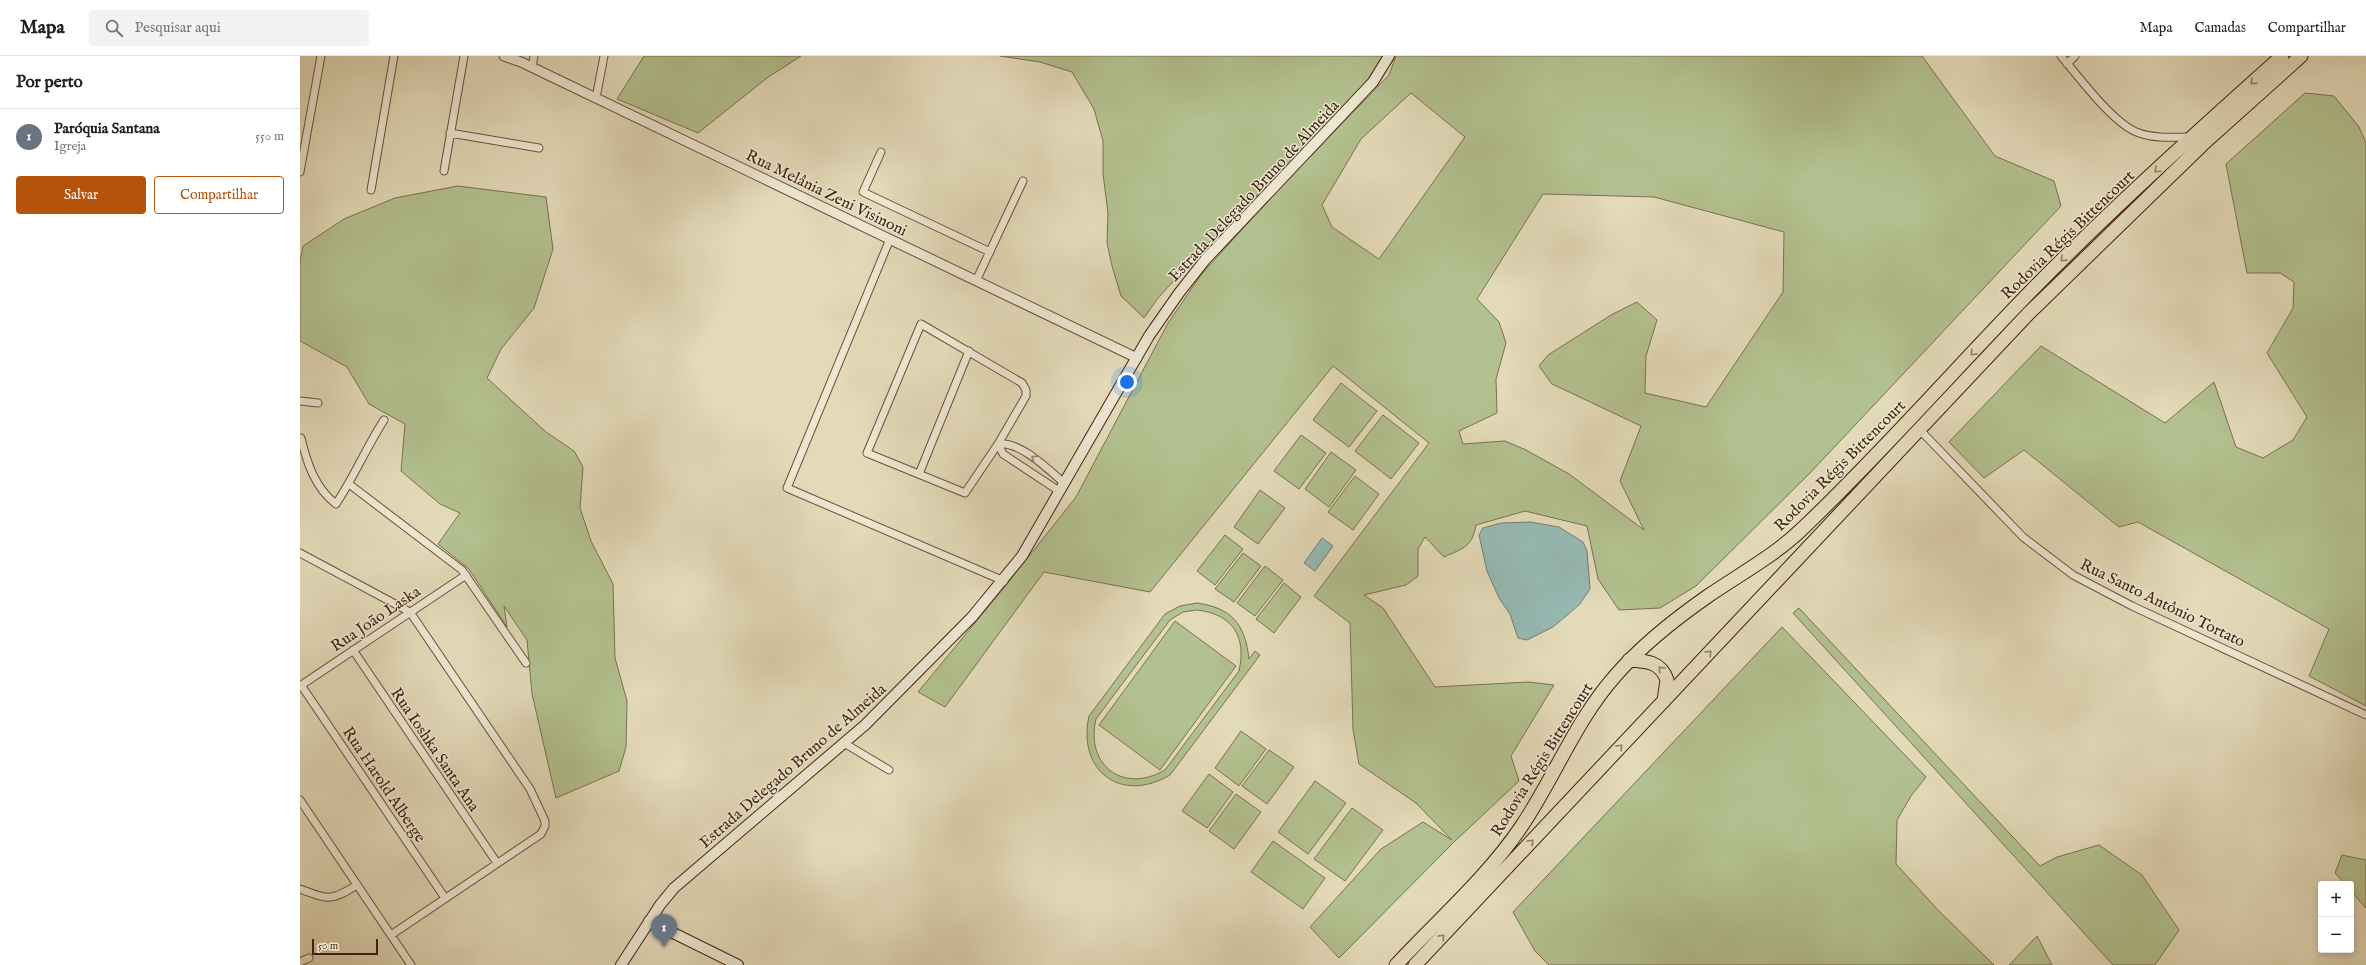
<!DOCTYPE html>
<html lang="pt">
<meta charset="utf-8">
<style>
body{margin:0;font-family:"IM FELL English",serif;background:#f2f2f2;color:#202124}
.controls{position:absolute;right:12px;bottom:12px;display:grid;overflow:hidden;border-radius:4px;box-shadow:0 2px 6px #0003}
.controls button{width:36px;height:36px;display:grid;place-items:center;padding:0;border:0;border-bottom:1px solid #e0e0e0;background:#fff;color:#202124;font:20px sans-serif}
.scale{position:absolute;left:12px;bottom:10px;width:66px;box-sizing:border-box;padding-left:4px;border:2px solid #432211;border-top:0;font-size:11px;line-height:14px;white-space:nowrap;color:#432211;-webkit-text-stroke:3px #ede7d2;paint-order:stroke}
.you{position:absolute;left:827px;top:326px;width:14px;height:14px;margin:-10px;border:3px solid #fff;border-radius:50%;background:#1a73e8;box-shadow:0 0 0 6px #1a73e833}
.badge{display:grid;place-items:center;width:26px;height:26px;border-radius:50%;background:#b45309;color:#fff;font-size:13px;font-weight:700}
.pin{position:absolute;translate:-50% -33px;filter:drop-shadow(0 1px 2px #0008)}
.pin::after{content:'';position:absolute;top:21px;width:14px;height:12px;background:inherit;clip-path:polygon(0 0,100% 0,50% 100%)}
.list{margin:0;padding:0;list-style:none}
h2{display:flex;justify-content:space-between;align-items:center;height:52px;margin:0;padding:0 16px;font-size:17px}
h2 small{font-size:13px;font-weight:400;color:#757577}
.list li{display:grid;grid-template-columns:26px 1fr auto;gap:12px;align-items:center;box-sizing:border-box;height:56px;padding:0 16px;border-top:1px solid #e0e0e0}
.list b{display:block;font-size:15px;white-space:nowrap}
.list p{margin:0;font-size:13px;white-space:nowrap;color:#757577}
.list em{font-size:13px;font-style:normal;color:#757577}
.actions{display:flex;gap:8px;padding:12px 16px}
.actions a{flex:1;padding:9px 0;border:1px solid #b45309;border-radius:4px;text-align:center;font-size:14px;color:#b45309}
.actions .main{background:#b45309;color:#fff}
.icon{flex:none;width:22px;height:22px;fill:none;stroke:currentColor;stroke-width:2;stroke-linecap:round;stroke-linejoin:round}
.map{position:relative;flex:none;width:2066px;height:909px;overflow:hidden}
header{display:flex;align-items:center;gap:24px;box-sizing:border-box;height:56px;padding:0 20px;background:#fff;border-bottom:1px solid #e0e0e0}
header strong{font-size:19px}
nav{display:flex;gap:22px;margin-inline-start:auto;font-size:14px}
.search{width:280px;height:36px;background:#f2f2f2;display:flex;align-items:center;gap:10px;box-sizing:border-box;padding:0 14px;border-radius:4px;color:#757577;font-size:15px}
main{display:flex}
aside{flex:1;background:#fff}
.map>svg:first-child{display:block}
.green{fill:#b3c08f;stroke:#7b7150;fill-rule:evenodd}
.water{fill:#96bab4;stroke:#757d73}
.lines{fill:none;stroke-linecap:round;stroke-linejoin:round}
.minor-casing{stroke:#6b503b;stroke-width:9}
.tertiary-casing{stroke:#6b503b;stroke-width:11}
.secondary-casing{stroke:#432211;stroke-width:12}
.motorway-casing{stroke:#432211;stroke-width:15}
.minor{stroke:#ede7d2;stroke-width:7}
.tertiary{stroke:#ede7d2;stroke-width:9}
.secondary{stroke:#ede7d2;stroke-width:10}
.motorway{stroke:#e3dab9;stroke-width:13}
.oneway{stroke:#937e65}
.oneway2{stroke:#988472}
.labels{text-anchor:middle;stroke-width:3;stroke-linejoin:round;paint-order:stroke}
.street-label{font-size:16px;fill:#432211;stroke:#ede7d2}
</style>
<header>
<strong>Mapa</strong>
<div class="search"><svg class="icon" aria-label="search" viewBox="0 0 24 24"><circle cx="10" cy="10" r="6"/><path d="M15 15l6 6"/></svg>Pesquisar aqui</div>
<nav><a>Mapa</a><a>Camadas</a><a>Compartilhar</a></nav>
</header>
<main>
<aside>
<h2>Por perto<small></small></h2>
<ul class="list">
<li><span class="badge" style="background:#6b7280">1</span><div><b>Paróquia Santana</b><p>Igreja</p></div><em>550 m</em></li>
</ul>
<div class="actions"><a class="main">Salvar</a><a>Compartilhar</a></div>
</aside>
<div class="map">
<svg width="2066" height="909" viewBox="0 0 2066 909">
<rect width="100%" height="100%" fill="#e3dab9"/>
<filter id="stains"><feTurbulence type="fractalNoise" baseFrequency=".005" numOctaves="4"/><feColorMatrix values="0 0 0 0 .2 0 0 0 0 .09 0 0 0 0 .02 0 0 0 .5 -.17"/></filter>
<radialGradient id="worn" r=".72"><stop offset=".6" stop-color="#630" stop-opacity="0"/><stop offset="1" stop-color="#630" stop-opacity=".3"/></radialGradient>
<!-- green -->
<path class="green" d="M344,0H501L467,22L398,77L317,43Z
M700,0H1082L1076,15L986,113L935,159L858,242L844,262L821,240L812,210L807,187L808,157L803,118V85L794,53L772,16L740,6Z
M1096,0H1622L1695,100L1754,125L1761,150L1510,417L1396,530L1360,552L1319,554L1298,523L1287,470L1225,455L1176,469C1172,491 1164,492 1144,501L1125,481L1118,493V520L1106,529L1064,539L1083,552L1135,631L1228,626L1254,629L1211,700L1219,725L1154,786L1039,902L1010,871L1081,793L1123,766L1152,784L1116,747L1059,708L1053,673L1050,567L1014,540L1129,387L1033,310L850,536L744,516L645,651L618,636L703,533L776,441L868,267L901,219L972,140L1089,19ZM1111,37L1165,81L1079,203L1032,171L1022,149L1061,83ZM1243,138L1354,141L1484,176L1483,236L1406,351L1345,337L1346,300L1357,264L1337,246L1311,259L1248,299L1239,310L1252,328L1341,370L1320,425L1344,474L1269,418L1226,394L1205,385L1163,388L1159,375L1197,357L1196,323L1206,287L1199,266L1177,243Z
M2005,37L2034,40L2059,71L2066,87V650L2009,620L2029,573L1838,466L1819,471L1724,394L1684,422L1649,386L1741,290L1865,367L1914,326L1936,391L1963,402L1993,384L2007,361L1967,297L1993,252L1994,226L1980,217H1947L1926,108Z
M158,130L246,141L253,193L234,252L201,293L187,322L246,376L274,395L283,411L280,452L291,485L313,528L315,602L327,645L326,691L319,715L256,742L232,638L227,584L204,550L207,571L169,513L138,488L160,457L140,448L101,415L105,368L69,348L47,311L0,285V205L3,190L44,163L95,142Z
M1041,327L1077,355L1049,391L1013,364Z
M1083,359L1119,387L1091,423L1055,395Z
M1001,379L1026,397L999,433L974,415Z
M1031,396L1056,414L1029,451L1005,433Z
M1055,420L1079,438L1053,474L1028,456Z
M960,434L985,452L958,488L934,471Z
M925,479L943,493L915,529L897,515Z
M943,497L961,510L934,546L915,533Z
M965,510L983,524L955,560L937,547Z
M984,527L1001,541L974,577L956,563Z
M897,547C932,552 945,568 949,603L955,595L960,599L870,719C821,748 777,715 789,660L865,558L880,550ZM897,554C932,558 947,580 939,615L865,714C824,738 785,710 796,663L870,564L883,556Z
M1499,552L1740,810L1757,801L1799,789L1842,819L1879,874L1855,909H1813L1493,557Z
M875,565L936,610L860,714L799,669Z
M1482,571L1626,721L1611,740L1597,764L1596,808L1638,854L1694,909H1249L1235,895L1213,856Z
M941,675L966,693L939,730L915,712Z
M969,694L994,711L967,748L942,730Z
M909,718L933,736L907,772L882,755Z
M1015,725L1046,747L1008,798L978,776Z
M936,738L961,756L934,793L909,775Z
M1052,752L1083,774L1045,825L1014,803Z
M973,785L1025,822L1003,853L951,816Z
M2042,799L2066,804V852L2051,835V828H2045L2035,817Z
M1737,880L1752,909H1709Z"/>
<!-- water -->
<path class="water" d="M1231,466L1259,471L1283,486L1287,495L1290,533L1279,549L1253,571L1227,584L1218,582L1210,558L1199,542L1187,515L1179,479L1183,472L1201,467Z
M1022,482L1033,490L1015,515L1004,507Z"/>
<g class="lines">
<!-- minor casing -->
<g class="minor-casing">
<path id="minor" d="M1761,0C1779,21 1814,69 1839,77C1856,83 1874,81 1891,81
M1767,8L1775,0
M232,11L234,0
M296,42L304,0
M150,77L239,92
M581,96L563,136L690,196
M144,115L164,0
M0,116L21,0
M71,134L94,0
M590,183L487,432L704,525
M676,225L723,125
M621,268L722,327L726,334V340L698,388L665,437L567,397Z
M0,345L18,347
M1620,374L1723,481L1773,519L1832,550L2066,659
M1,382C7,407 15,432 36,448C54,421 66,392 84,364
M619,418L669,295
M49,428L162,514L226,607
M759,435L703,398L698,388C720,385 748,413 764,427
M0,497L110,556L230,733L245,765V770L241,778L91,879
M53,594L197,807
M1,629L145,842
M0,630L166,519
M544,687L589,714
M0,744L111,909
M0,833C29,844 31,845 57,829
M0,906L9,902"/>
</g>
<!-- tertiary casing -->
<g class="tertiary-casing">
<path id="tertiary" d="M204,0L221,6L837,302"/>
</g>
<!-- secondary casing -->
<g class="secondary-casing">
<path id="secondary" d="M349,865L438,909
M321,909L360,849L374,832L565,669L672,561L722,500L849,280L879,237L905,204L1073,26L1089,0"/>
</g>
<!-- motorway casing -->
<g class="motorway-casing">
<path id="motorway" d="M1329,604C1347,605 1361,606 1367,624L1364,645
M1096,909C1136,866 1189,819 1221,771C1255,721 1275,665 1316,619C1343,588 1375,563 1408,540C1440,518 1474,500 1502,473C1581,398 1653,315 1729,237C1810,154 1896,77 1982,0
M1115,909L1728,258L1903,88L2001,0"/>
</g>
<!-- minor -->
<use href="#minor" class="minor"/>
<!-- tertiary -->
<use href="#tertiary" class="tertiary"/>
<!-- secondary -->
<use href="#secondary" class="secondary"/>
<!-- motorway -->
<use href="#motorway" class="motorway"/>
</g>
<!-- one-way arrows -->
<defs><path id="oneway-chevron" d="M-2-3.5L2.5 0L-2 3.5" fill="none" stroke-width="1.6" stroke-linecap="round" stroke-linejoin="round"/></defs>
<g class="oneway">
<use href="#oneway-chevron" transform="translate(1953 26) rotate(138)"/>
<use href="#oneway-chevron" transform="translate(1857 114) rotate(137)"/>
<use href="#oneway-chevron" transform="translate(1763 203) rotate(136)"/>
<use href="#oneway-chevron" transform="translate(1673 297) rotate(134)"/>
<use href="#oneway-chevron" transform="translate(1409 597) rotate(-47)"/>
<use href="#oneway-chevron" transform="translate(1361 613) rotate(-133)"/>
<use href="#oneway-chevron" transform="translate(1320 691) rotate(-47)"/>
<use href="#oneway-chevron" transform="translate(1231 786) rotate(-47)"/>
<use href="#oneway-chevron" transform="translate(1142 881) rotate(-47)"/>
</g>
<use class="oneway2" href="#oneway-chevron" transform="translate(734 402) rotate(-146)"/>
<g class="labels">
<!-- street labels -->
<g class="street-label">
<text transform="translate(953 134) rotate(-47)" y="6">Estrada Delegado Bruno de Almeida</text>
<text transform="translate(527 136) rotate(26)" y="6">Rua Melânia Zeni Visinoni</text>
<text transform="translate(1767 178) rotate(-44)" y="6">Rodovia Régis Bittencourt</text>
<text transform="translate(1539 409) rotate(-45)" y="6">Rodovia Régis Bittencourt</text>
<text transform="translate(1863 546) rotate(26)" y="6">Rua Santo Antônio Tortato</text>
<text transform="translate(75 562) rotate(-34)" y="6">Rua João Laska</text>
<text transform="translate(136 693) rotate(56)" y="6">Rua Ioshka Santa Ana</text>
<text transform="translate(1241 703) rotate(-58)" y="6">Rodovia Régis Bittencourt</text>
<text transform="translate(492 709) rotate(-41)" y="6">Estrada Delegado Bruno de Almeida</text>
<text transform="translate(85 728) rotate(56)" y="6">Rua Harold Alberge</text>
</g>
</g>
<rect width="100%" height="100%" filter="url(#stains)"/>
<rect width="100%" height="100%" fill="url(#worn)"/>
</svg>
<div class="controls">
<button>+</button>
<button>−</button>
</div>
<div class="scale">50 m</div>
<div class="you"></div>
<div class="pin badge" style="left:364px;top:891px;background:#6b7280">1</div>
</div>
</main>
